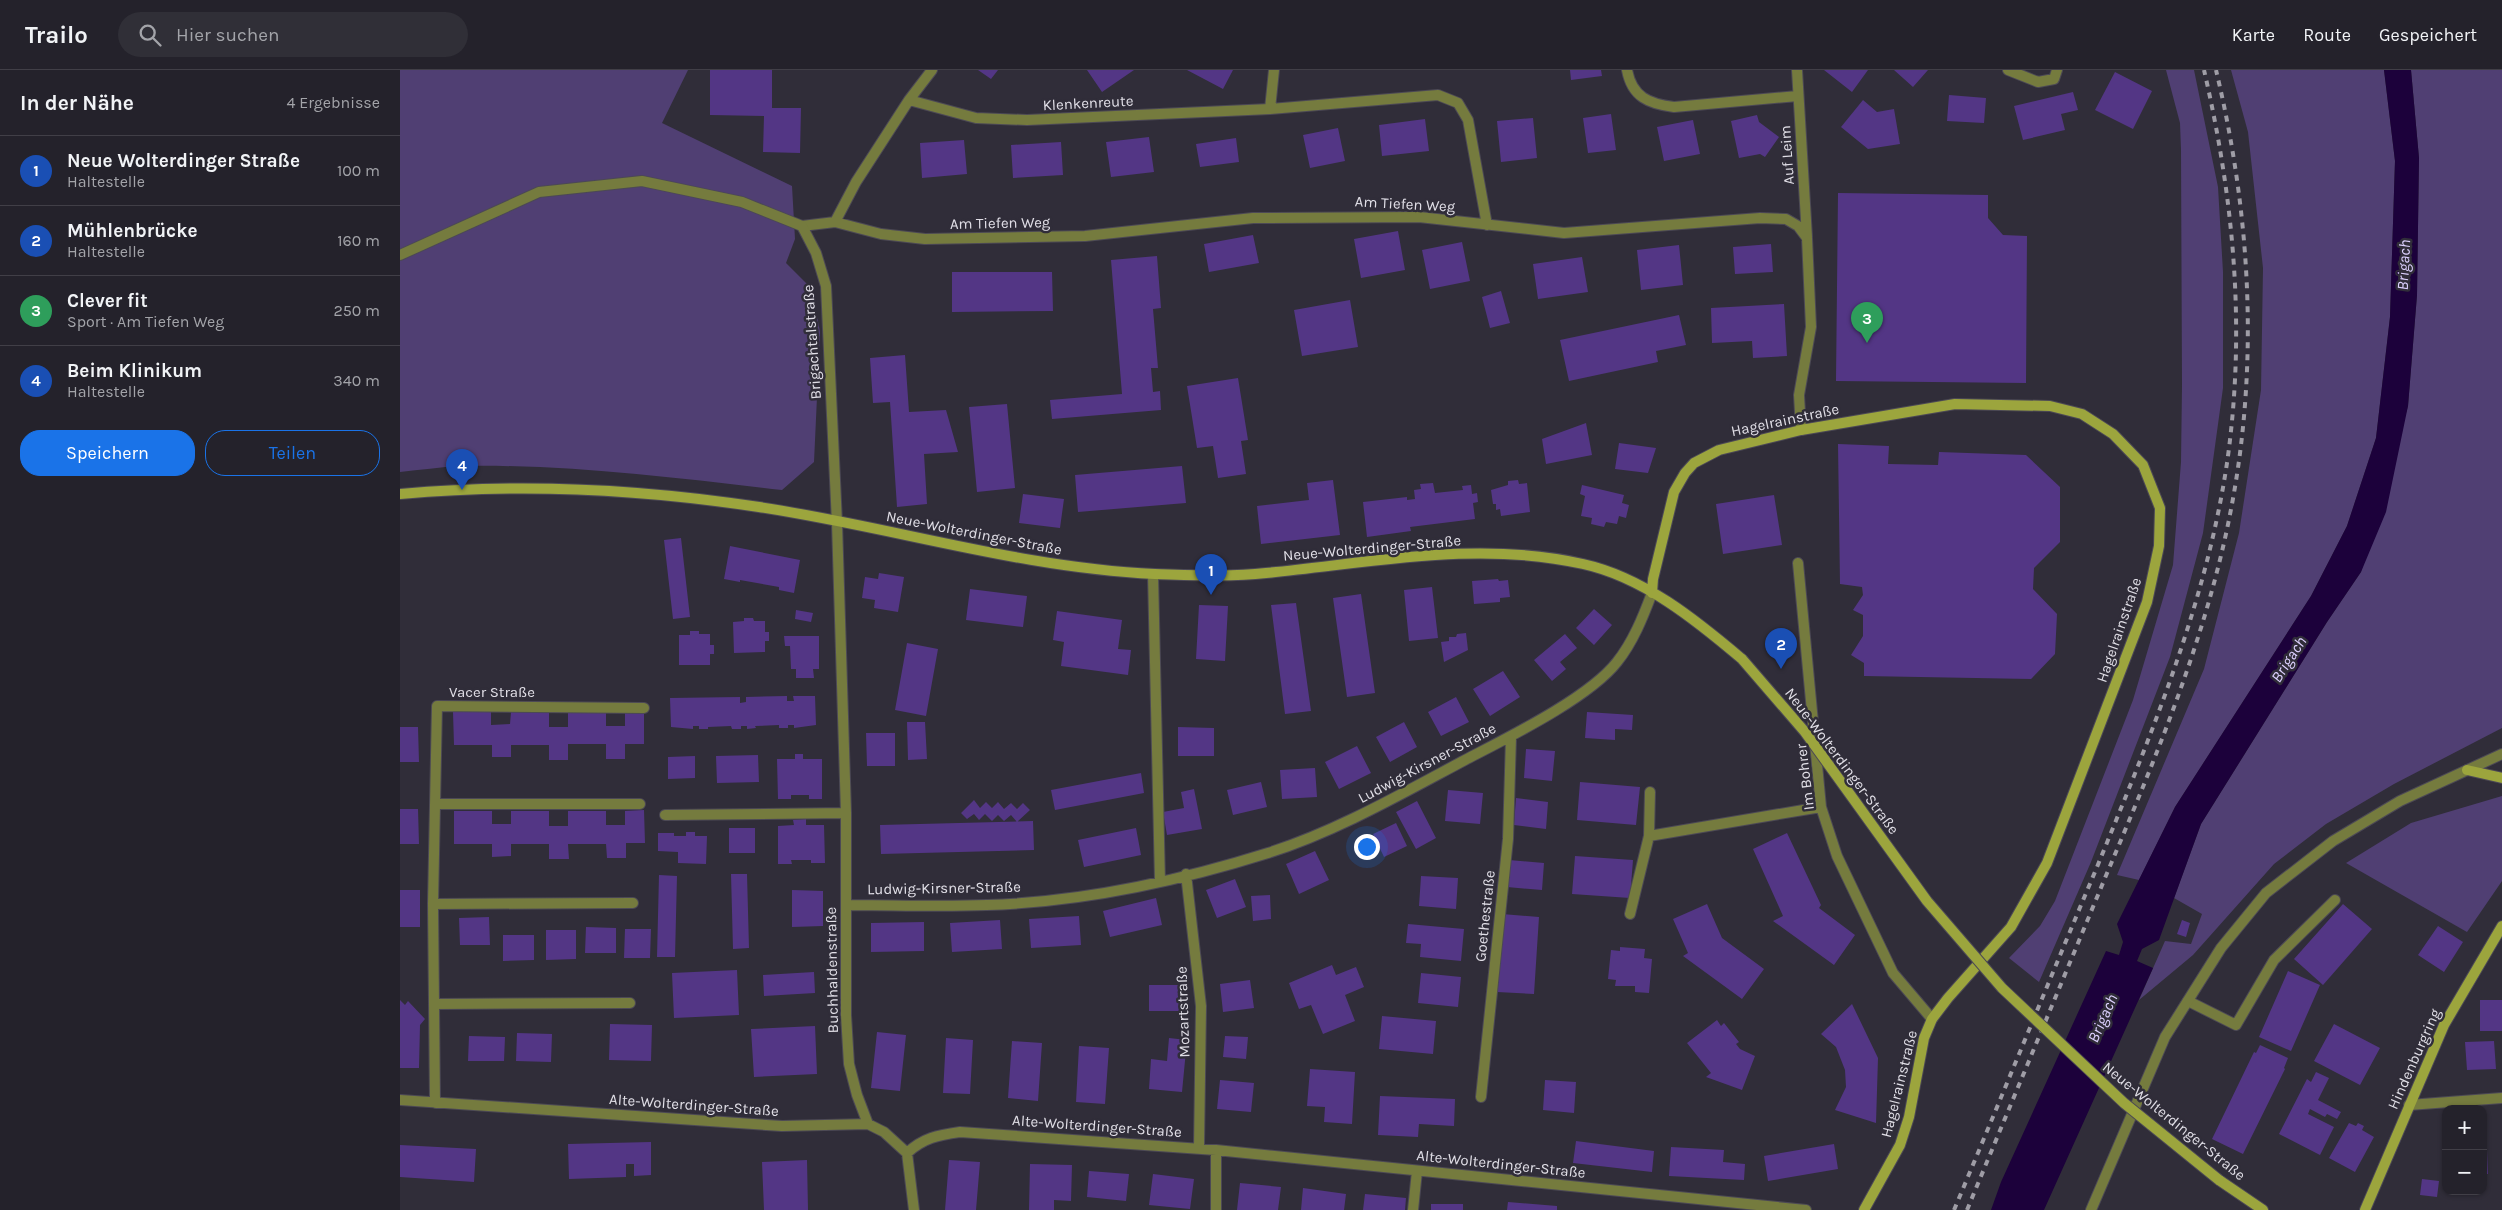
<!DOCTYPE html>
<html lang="de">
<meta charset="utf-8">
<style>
body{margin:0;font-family:Karla,sans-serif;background:#302f37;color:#f1f3f6}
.controls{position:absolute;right:15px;bottom:15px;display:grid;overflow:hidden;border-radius:10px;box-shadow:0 1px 4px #0004}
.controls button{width:45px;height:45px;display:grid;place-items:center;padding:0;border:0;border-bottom:1px solid #413f47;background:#24222b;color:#f1f3f6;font:25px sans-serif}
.you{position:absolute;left:966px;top:776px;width:18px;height:18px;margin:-12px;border:4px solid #fff;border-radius:50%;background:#1a73e8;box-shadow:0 0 0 8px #1a73e833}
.badge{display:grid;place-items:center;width:32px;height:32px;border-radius:50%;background:#1a73e8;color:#fff;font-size:16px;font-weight:700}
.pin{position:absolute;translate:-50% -41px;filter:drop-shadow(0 1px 2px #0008)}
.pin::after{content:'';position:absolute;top:26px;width:18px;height:15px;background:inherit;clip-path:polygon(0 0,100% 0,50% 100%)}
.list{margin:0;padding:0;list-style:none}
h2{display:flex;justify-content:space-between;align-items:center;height:65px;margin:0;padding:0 20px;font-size:21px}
h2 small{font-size:16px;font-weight:400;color:#a3a4a9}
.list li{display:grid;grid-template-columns:32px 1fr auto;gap:15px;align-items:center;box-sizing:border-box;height:70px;padding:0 20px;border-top:1px solid #413f47}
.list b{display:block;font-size:19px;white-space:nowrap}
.list p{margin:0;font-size:16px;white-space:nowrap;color:#a3a4a9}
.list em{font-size:16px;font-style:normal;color:#a3a4a9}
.actions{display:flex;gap:10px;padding:15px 20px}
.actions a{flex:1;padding:11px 0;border:1px solid #1a73e8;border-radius:20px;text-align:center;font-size:18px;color:#1a73e8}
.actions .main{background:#1a73e8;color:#fff}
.icon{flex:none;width:28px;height:28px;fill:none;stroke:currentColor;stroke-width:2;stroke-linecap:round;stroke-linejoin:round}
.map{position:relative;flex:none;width:2102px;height:1140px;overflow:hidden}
header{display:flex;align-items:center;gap:30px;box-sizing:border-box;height:70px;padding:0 25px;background:#24222b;border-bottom:1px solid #413f47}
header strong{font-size:24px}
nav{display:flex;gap:28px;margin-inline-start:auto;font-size:18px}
.search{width:350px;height:45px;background:#302f37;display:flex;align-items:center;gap:12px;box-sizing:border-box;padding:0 18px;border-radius:28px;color:#a3a4a9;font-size:19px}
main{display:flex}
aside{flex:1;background:#24222b}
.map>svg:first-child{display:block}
.green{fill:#503f73}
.water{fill:#1c013b}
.building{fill:#533685}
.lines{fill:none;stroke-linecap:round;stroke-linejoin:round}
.minor-casing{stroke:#4c4955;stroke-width:12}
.tertiary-casing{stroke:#4c4955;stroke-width:12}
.secondary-casing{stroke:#4c4955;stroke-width:12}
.minor{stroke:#757b3e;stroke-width:10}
.tertiary{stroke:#757b3e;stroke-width:10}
.secondary{stroke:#9ca53d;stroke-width:10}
.rail{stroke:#9f9da6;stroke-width:4;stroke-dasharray:6 6;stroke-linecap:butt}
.secondary-bridge-casing{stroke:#4c4955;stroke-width:12;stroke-linecap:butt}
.secondary-bridge{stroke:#9ca53d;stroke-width:10}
.labels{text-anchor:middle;stroke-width:5;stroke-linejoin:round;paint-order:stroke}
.street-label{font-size:15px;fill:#e1dfe7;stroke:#302d39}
.water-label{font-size:16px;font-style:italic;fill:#ddd1ff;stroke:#302d39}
</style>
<header>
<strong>Trailo</strong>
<div class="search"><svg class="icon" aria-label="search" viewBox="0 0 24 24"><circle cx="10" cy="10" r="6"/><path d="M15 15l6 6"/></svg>Hier suchen</div>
<nav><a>Karte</a><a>Route</a><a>Gespeichert</a></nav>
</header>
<main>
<aside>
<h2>In der Nähe<small>4 Ergebnisse</small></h2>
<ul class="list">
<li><span class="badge" style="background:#1a4fb4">1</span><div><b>Neue Wolterdinger Straße</b><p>Haltestelle</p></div><em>100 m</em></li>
<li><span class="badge" style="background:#1a4fb4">2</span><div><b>Mühlenbrücke</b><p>Haltestelle</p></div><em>160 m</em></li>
<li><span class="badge" style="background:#2e9e5b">3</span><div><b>Clever fit</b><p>Sport · Am Tiefen Weg</p></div><em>250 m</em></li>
<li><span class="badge" style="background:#1a4fb4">4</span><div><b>Beim Klinikum</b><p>Haltestelle</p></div><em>340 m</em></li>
</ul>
<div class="actions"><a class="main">Speichern</a><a>Teilen</a></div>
</aside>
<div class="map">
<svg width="2102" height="1140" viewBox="0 0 2102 1140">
<rect width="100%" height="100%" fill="#302d39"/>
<!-- green -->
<path class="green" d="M0,0H288L262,53L392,116L395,169L386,193L412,219L420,262L414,392L382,420C276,408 168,394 61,396C40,397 20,400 0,402Z
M1766,0H1794L1818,117L1823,202V318L1803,463L1770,587L1691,792L1639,912L1609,888L1640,856L1655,831L1733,630L1773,495L1781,392L1782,316L1781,80L1780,53Z
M1831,0H1984L1995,91L1990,247L1976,368L1947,456L1911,526L1775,737L1739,810L1717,805L1804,599L1839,463L1861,320L1863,198L1848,62Z
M2011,0H2102V658L1994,714L1926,754L1874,794L1793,885L1739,930L1765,871L1791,874L1802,844L1774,828L1801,754L1927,552L1961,502L2008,336L2017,225L2019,88Z
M2102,726V811L2067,862L1946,793L2011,753Z"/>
<!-- water -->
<path class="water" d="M1984,0H2011L2019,88L2017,225L2008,336L1986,442L1961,502L1927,552L1801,754L1759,870L1742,879L1737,891L1753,898L1644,1140H1591L1601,1112L1706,881L1719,885L1723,872L1717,854L1775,737L1911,526L1947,456L1976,368L1990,247L1995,91Z"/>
<!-- building -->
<path class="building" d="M310,0H372V38H401L400,83L363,82L364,46L310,45Z
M578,0H598L591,9Z
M687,0H734L702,22Z
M787,0H833L823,19Z
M1170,0H1201L1202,6L1171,10Z
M1424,0H1468L1452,22Z
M1494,0H1528L1513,17Z
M1715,2L1752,21L1733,59L1695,40Z
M1673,22L1678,40L1661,44L1665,60L1623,70L1614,36Z
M1549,25L1586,28L1584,53L1547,51Z
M1463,30L1477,42L1494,39L1500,74L1468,79L1441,57Z
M1211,44L1216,80L1188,83L1183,48Z
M1357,45L1359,52L1379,67L1365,87L1360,84L1339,88L1331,51Z
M1133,48L1137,88L1101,92L1097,51Z
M1025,49L1029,81L982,86L979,55Z
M1293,50L1300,84L1264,91L1257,57Z
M938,58L945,91L910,98L903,65Z
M749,67L754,102L711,107L706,72Z
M836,68L839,92L800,97L796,74Z
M564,70L567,104L522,108L520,73Z
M661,72L663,105L613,108L611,75Z
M1438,123L1588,125V148L1603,165L1627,166L1626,313L1436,311Z
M998,161L1005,200L961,208L954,169Z
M853,165L859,193L809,202L804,174Z
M1062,172L1070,211L1030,219L1022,180Z
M1371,174L1373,202L1335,204L1333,177Z
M1279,175L1283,215L1241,220L1237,180Z
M757,186L761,238L753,239L758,298H751L753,322L760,321L761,340L652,349L650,330L722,324L711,190Z
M1182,187L1188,222L1138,229L1133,194Z
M552,202H652L653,241L552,242Z
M1101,221L1110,253L1090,258L1082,227Z
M950,230L958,277L902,286L894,240Z
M1384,234L1387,286L1353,288L1352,271L1312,273L1311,238Z
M1279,245L1286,275L1256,281L1258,292L1169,311L1160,270Z
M505,285L509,342L546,340L558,382L524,384L527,434L497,437L490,332L473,333L470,288Z
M838,308L848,370L841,371L846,404L818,408L813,376L797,378L787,316Z
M607,334L615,418L577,422L569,337Z
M1186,353L1192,385L1146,394L1142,369Z
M1219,373L1256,378L1248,403L1215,399Z
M1438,374L1489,376L1488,394L1538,395L1539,382L1626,385L1660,417V472L1634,498L1633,519L1657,544L1655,584L1631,609L1464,606V593L1451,585L1463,566V545L1453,540L1463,525L1462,517L1440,514Z
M782,396L786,433L678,442L675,405Z
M933,410L940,465L861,474L857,436L909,430L907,413Z
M1118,410L1119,414L1127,413L1130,442L1101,446L1100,439L1096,440V434H1093L1091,420L1108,415V411Z
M1033,413L1035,423L1063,420L1062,416L1071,415L1072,424L1077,423L1078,432L1073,433L1075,449L1010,457L1011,461L967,467L963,432L1007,427V430L1015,429L1014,420L1021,419L1020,414Z
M1182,415L1224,425L1222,433L1229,435L1226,448L1219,446L1217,454L1206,452L1204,457L1191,454L1192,448L1181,446L1185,426L1180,424Z
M623,424L664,429L660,458L619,453Z
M1374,425L1382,475L1323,484L1316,434Z
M281,468L290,547L273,549L264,470Z
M330,476L400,490L394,523L379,520V517L340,510V512L324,509Z
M479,503L504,507L498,542L474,538L475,530L462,528L465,507L478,509Z
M1098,509L1099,511L1108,510L1110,527L1100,528V532L1074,534L1072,511Z
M1032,517L1038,568L1009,571L1004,520Z
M570,519L627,526L623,557L566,550Z
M961,524L975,623L947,627L933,528Z
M896,533L911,641L885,644L871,535Z
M799,535L828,536L825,591L796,589Z
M1194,539L1212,555L1194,575L1176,558Z
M396,540L413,543L411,552L395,549Z
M657,541L722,550L718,579L731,580L728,605L661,596L664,572L653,570Z
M344,548H353L354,551H365V562H369V571H365V582L334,583L333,552L344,551Z
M290,561H299V564H310V575H314V584H310V595H279V565H290Z
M1066,563L1068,580L1044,592L1041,572L1049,571V567H1056L1057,564Z
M1165,564L1177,578L1160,592L1166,599L1152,611L1134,590Z
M384,566H419V599H413L414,608H396V599H391L390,576H385Z
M507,573L538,579L526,646L495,640Z
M1103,601L1120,627L1090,646L1073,619Z
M387,626V631H394L393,626H415L416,655L394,658V655H388V658H379V655L355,656L356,658L347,659V656H341V659H332L331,656L308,657V659H299V656H293V659L271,657L270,628L340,627V633L346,632V627Z
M1056,627L1069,652L1041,666L1028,642Z
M206,641V656H225V641H244V674H225V689H206V674H168V690H149V675H111V687H92V675H54L53,642H91V655L110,654L111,642H149V657H168V642Z
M1187,642L1233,645L1232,660L1215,659V670L1185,668Z
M507,652H525L527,689L508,690Z
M1004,652L1017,677L990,692L976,667Z
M0,657H18L19,692H0Z
M778,657L814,658V686H778Z
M466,663H495V696H467Z
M957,676L971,703L939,719L925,692Z
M1126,679L1155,681L1152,711L1124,708Z
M395,684H403V689H422V729H409V725H391V729H378L377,689H395Z
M358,685L359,712L317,713L316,686Z
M295,686V708L268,709V687Z
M915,698L917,727L882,729L880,700Z
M741,703L744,723L655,740L651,720Z
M861,712L867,737L833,745L827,720Z
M1180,712L1240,717L1236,755L1177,750Z
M794,719L802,759L767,765L763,742L784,738L781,722Z
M1048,720L1083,723L1080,754L1045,751Z
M1116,728L1148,732L1146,759L1114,755Z
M574,730L580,738L586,732L592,738L598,732L604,739L611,733L617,739L623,733L630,740L617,752L611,745L604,751L598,745L592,751L585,744L579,750L574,744L567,749L561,743Z
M1017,731L1036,768L1016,779L996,742Z
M0,739H18L19,774H0Z
M244,740L245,773H226V788H207L206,774H168L169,789H149V774H111V786L92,787V774H54V741H92V754H111V741H149V756H168V741H206V755H225V741Z
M406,749V755H424L425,793H411V790H391L392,794H378V756L394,755L393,750Z
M633,751L634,780L481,784L480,755Z
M996,753L1007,776L984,787L973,764Z
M329,758H355V783H329Z
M736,758L741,785L684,797L678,770Z
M286,762H295V766H307L306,794L278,793V782L258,781V763H274V778V766H286Z
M1387,763L1421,835L1419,838L1455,865L1434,895L1373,851L1383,846L1353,779Z
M915,781L929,810L899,824L886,794Z
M1175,786L1233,790L1230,828L1172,824Z
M1109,790L1144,793L1142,820L1107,817Z
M331,804H347L349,878L333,879Z
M259,805L277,806L275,887H257Z
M1021,806L1058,808L1056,839L1019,836Z
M835,809L846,837L817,848L806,820Z
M0,820H20V857H0Z
M392,820L423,821V856L392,857Z
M870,825L871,849L853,851L851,826Z
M756,828L762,855L710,867L703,841Z
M1307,834L1322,868L1364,899L1342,929L1283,886L1288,883L1273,849Z
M1943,834L1972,859L1923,915L1894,889Z
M1102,844L1139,847L1134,924L1097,922Z
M679,846L681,875L631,878L629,849Z
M89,847L90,875H60L59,848Z
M600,850L602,879L552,882L550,853Z
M1782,850L1790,853L1786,867L1777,864Z
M524,852V881L471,882V853Z
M1008,854L1064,859L1061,891L1020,887L1021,874L1006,873Z
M2038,856L2063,872L2044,902L2018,885Z
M186,857L216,858V883H185Z
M225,859H251L250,888H224Z
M146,860H176V889L146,890Z
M103,865H134V890L103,891Z
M1220,877L1245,879L1244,888L1252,889L1249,923L1235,922V916H1215L1216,910L1208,909L1211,880L1220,881Z
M932,895L936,905L956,897L964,917L945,925L955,951L923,964L911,935L899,939L889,913Z
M337,900L339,945L274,948L272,903Z
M1888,901L1920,915L1891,981L1859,967Z
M414,902L415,923L364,926L363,905Z
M1021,903L1061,907L1058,937L1018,933Z
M850,910L854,938L823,942L820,914Z
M749,915H781V941H749Z
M0,930L5,935L8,931L25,949L20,955L19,998H0Z
M2080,930H2102V961H2080Z
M1452,934L1478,988L1476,1053L1435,1040L1446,1017L1445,1000L1436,977L1421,964Z
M982,946L1036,951L1033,984L979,979Z
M1317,950L1321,956L1324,953L1339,972L1336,974L1340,979L1355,986L1342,1020L1306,1007L1311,1003L1287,973Z
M210,954L252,955L251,991L209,990Z
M1934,954L1980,978L1960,1015L1914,991Z
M415,956L417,1004L354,1007L351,959Z
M477,962L506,965L500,1021L471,1018Z
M117,963L152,964L151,992L116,991Z
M69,966L105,967L104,991H68Z
M825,966L848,967L846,989L823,987Z
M546,968L573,970L570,1024L543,1023Z
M769,968L787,970L782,1022L749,1019L751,989L767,991Z
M612,971L642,973L638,1031L608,1028Z
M2094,971L2096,999L2067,1000L2065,972Z
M1860,975L1888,988L1884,998L1885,999L1843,1084L1812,1069L1854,982L1856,983Z
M679,976L709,978L705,1034L676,1032Z
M910,999L955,1002L952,1054L924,1052L925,1037L907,1036Z
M1916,1002L1929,1008L1918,1030L1941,1042L1937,1049L1927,1044L1925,1047L1910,1039L1908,1044L1934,1057L1920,1085L1879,1064L1907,1009L1911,1012Z
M820,1010L854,1013L851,1042L817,1039Z
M1145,1010L1176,1012L1174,1043L1143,1040Z
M980,1026L1055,1029L1054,1056L1019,1054L1018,1067L978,1065Z
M1949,1053L1956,1056L1958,1053L1964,1056L1962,1060L1974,1067L1955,1102L1929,1088Z
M2083,1057H2086L2088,1104H2083Z
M1176,1071L1254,1081L1252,1102L1173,1093Z
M251,1072V1105L234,1106V1094H226V1107L169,1109L168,1074Z
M1434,1074L1438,1099L1368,1111L1364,1086Z
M0,1075L76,1079L74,1112L0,1107Z
M1271,1077L1324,1080L1323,1092L1345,1094L1344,1110L1269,1106Z
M407,1090L408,1140H364L362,1092Z
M549,1090L580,1092L576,1140H545Z
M630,1094L672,1095L671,1131L654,1130V1140H629Z
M689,1101L729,1104L726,1131L687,1127Z
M753,1104L794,1109L790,1139L749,1135Z
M2022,1109L2039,1111L2037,1127L2020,1125Z
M840,1113L881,1117L878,1140H837Z
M903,1118L946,1124L944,1140H901Z
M965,1124L1006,1128L1005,1140H963Z
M1108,1132L1157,1136V1140H1107Z
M1031,1134H1063V1140H1031Z"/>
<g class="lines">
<!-- minor casing -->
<g class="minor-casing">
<path id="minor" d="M1227,0C1232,27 1249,34 1274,37L1398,26
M1397,0L1407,167
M1608,0L1638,12L1654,9L1657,0
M509,30L532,0
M870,39L874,0
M435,152L456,112L509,30L576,48L627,50L870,39L1038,25L1058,33L1068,50L1087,155
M402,156L435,152L481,164L525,169L685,166L853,148L1019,147L1164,163L1360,148L1386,149L1398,156L1407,168L1411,257L1399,325L1401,360
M437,453L446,743V945L449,994L457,1025L468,1054
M1398,493L1421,737L1437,786L1493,903L1532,949
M753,504L760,812
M36,734H240
M265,745L446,743
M1249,766L1421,737
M786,804L801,936L799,1078
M33,834L233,833
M447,835C493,835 541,837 587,835C681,832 779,811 868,783C937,761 1001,724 1065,690C1107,668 1189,628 1217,592C1233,572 1243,547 1252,523
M1230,844L1249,766L1250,722
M1788,931L1836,955L1874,890L1935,830
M34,934L230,933
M1081,1027L1108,769L1111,667
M0,1030L382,1056L468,1054L484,1062L507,1083
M35,1033L33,834L37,636L244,638
M2009,1035L2102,1028
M816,1080V1140
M507,1083C523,1068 538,1065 560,1062L816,1080L1406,1140
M507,1083L514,1140
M1013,1140L1017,1101"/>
</g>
<!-- tertiary casing -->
<g class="tertiary-casing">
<path id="tertiary" d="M0,185L139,122L242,111L342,132L402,156L416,183L426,216L437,453
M1691,1140L1765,967L1821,878L1866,823L1933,771L2000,731L2102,684"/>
</g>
<!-- secondary casing -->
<g class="secondary-casing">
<path id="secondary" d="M0,424C119,413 241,419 359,437C492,457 621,498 755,504C791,505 830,507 866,503C971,493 1078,470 1183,494C1243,507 1296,550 1342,589
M1252,523L1253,509L1274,422L1285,403L1294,393L1319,380L1401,360L1555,334L1650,336L1682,344L1713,364L1743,395L1760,438L1759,476L1747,532L1647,793L1611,857L1548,928L1532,949L1524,968L1509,1047L1500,1075L1464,1140
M2067,700L2102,708
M1819,1110L1863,1140
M1965,1140L2044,955L2102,856"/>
</g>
<!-- minor -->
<use href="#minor" class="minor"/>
<!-- tertiary -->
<use href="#tertiary" class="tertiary"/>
<!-- secondary -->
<use href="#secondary" class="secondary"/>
<!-- rail -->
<path class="rail" d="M1554,1140C1602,1026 1649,911 1697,797C1751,665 1806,534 1827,393C1846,260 1834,130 1804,0
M1567,1140C1613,1029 1659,919 1705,808C1756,687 1808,564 1832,434C1859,289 1850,142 1816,0"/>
<!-- secondary-bridge casing -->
<g class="secondary-bridge-casing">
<path id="secondary-bridge" d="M1342,589L1405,662L1527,831L1602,918L1724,1033L1819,1110"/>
</g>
<!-- secondary-bridge -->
<use href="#secondary-bridge" class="secondary-bridge"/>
</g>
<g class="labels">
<!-- street labels -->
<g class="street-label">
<text transform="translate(688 33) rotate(-3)" y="5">Klenkenreute</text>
<text transform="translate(1387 85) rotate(-94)" y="5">Auf Leim</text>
<text transform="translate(1005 134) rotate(3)" y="5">Am Tiefen Weg</text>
<text transform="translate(600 153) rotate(-1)" y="5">Am Tiefen Weg</text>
<text transform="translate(412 272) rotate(-94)" y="5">Brigachtalstraße</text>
<text transform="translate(1385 350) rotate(-12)" y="5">Hagelrainstraße</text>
<text transform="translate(574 463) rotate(11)" y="5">Neue-Wolterdinger-Straße</text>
<text transform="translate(972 478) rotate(-5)" y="5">Neue-Wolterdinger-Straße</text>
<text transform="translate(1719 560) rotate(-71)" y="5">Hagelrainstraße</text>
<text x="92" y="627">Vacer Straße</text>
<text transform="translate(1442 691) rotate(53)" y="5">Neue-Wolterdinger-Straße</text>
<text transform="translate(1027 693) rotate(-28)" y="5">Ludwig-Kirsner-Straße</text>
<text transform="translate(1405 707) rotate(-97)" y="5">Im Bohrer</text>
<text transform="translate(544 818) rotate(-1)" y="5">Ludwig-Kirsner-Straße</text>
<text transform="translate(1085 846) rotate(-84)" y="5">Goethestraße</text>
<text transform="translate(432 900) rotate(-91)" y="5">Buchhaldenstraße</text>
<text transform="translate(783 942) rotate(-92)" y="5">Mozartstraße</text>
<text transform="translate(2014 989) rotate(-66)" y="5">Hindenburgring</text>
<text transform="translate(1499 1014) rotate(-76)" y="5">Hagelrainstraße</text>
<text transform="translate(294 1035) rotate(4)" y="5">Alte-Wolterdinger-Straße</text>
<text transform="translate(1774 1051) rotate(39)" y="5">Neue-Wolterdinger-Straße</text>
<text transform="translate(697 1056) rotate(4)" y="5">Alte-Wolterdinger-Straße</text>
<text transform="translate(1101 1094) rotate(6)" y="5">Alte-Wolterdinger-Straße</text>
</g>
<!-- water labels -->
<g class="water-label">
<text transform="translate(2003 195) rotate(-87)" y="6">Brigach</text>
<text transform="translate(1888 589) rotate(-57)" y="6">Brigach</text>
<text transform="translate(1702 948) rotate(-66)" y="6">Brigach</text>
</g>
</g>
</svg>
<div class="controls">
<button>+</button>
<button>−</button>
</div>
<div class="you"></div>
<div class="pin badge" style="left:811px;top:525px;background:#1a4fb4">1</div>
<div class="pin badge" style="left:1381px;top:599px;background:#1a4fb4">2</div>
<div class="pin badge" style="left:1467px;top:273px;background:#2e9e5b">3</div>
<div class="pin badge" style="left:62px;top:420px;background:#1a4fb4">4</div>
</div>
</main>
